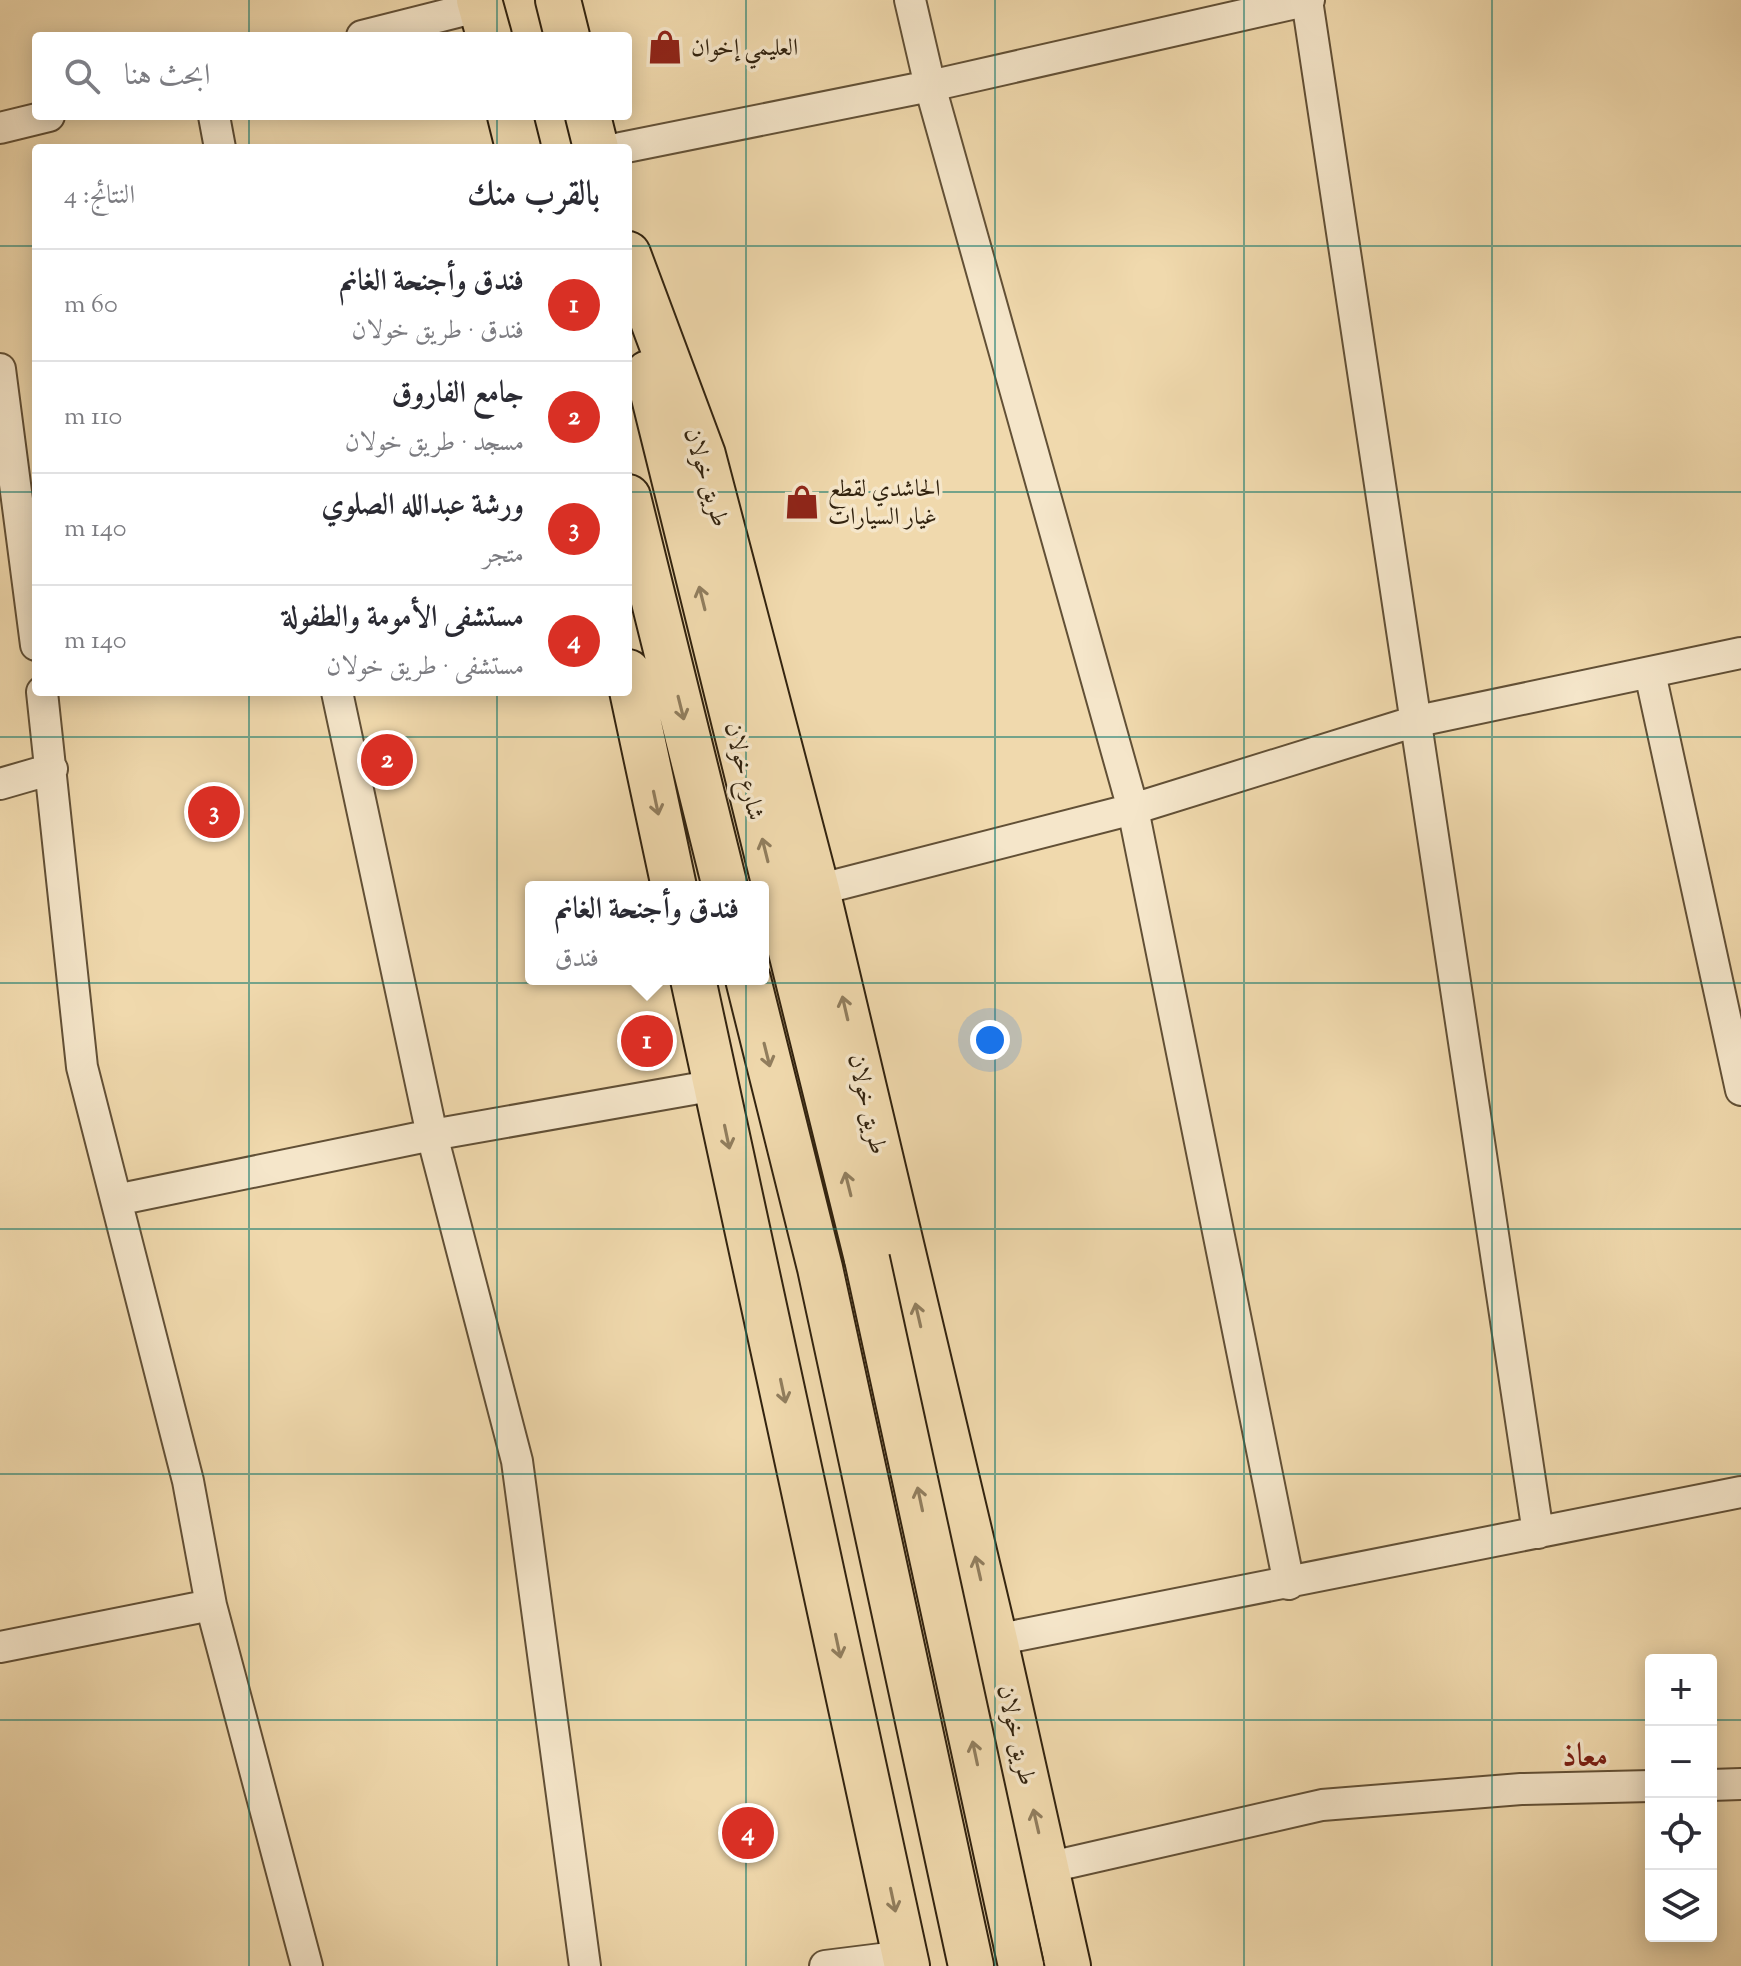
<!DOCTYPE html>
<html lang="ar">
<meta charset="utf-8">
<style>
body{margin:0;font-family:"Sorts Mill Goudy",Amiri,serif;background:#f2f2f3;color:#2b2b33;direction:rtl}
.controls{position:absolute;right:24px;bottom:24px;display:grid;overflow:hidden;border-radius:8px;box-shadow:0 4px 20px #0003}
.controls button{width:72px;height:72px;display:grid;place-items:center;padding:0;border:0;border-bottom:2px solid #e1e1e2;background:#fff;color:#2b2b33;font:40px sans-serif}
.you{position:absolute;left:990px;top:1040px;width:28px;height:28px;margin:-20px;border:6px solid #fff;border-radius:50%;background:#1a73e8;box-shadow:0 0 0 12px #1a73e833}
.badge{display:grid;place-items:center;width:52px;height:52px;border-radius:50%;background:#d93025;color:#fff;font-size:26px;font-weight:700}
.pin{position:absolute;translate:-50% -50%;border:4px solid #fff;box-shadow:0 2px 8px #0006}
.popup{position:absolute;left:525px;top:881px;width:244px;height:104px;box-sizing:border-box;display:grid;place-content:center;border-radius:8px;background:#fff;filter:drop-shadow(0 2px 6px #0005);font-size:26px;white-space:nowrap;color:#7c7c81}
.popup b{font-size:30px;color:#2b2b33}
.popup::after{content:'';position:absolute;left:50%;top:100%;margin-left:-16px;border:16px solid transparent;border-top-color:#fff}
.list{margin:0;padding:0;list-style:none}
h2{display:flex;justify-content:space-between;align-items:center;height:104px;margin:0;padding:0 32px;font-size:34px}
h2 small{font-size:26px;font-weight:400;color:#7c7c81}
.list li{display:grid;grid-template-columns:52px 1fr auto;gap:24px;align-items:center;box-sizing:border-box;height:112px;padding:0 32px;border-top:2px solid #e1e1e2}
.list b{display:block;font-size:30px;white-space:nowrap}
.list p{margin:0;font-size:26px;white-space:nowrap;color:#7c7c81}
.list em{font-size:26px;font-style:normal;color:#7c7c81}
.icon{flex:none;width:44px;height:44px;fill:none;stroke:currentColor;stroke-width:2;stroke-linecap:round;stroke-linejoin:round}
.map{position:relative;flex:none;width:1741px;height:1966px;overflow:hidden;direction:ltr}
.search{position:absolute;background:#fff;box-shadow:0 4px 20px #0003;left:32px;top:32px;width:600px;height:88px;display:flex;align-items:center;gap:20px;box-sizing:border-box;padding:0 28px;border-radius:8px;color:#7c7c81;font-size:30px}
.panel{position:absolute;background:#fff;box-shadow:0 4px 20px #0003;left:32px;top:144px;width:600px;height:552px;border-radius:8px;direction:rtl}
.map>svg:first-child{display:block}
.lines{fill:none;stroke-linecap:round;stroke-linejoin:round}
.minor-casing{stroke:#625036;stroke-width:34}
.primary-casing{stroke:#32230f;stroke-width:48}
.minor{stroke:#f5e6ca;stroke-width:30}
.primary{stroke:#f0d9ad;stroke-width:44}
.primary-bridge-casing{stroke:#32230f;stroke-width:48;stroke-linecap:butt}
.primary-bridge{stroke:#f0d9ad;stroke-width:44}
.oneway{stroke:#917e5e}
.grid{fill:none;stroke:#0f766e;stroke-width:2;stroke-opacity:0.55}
.labels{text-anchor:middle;stroke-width:7;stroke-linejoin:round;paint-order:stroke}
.poi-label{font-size:24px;fill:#32230f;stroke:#f5e6ca;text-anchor:start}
.street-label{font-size:24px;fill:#32230f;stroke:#f5e6ca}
.district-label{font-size:32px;font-weight:bold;fill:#7a1f14;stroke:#f5e6ca}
</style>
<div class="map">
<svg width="1741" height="1966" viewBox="0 0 1741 1966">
<rect width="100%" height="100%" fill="#f0d9ad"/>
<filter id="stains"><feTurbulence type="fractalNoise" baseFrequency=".0025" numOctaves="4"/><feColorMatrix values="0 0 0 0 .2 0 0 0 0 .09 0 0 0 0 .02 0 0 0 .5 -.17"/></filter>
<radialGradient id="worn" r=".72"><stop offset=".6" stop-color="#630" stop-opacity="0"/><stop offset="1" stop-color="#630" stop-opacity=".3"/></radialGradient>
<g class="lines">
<!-- minor casing -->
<g class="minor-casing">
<path id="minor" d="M910,0L930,86L1133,809L1413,722L1741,653
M1307,0L1538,1533
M362,36L481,6
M214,116L220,148
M0,128L49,116
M621,148L930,86L1309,0
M0,369L36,645
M1650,673L1741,1090
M42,692L82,1067L188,1481L211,1605L307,1966
M337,692L432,1135L517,1461L585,1966
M0,784L52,769
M817,890L1133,809L1289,1584
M116,1200L432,1135L716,1085
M995,1640L1741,1492
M0,1647L211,1605
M1711,1785L1741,1784
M1046,1868L1322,1805L1521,1789L1651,1786
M825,1966L905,1956"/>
</g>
<!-- primary casing -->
<g class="primary-casing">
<path id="primary" d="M479,0L489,36
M558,0L567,36
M510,116L518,148
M588,116L596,148
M628,254L703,455L817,890L995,1640L1068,1966
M648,373L867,1259
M628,497L725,887
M628,672L674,887
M693,979L907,1966
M748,979L820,1268L971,1966"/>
</g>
<!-- minor -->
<use href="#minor" class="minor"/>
<!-- primary -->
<use href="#primary" class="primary"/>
<!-- primary-bridge casing -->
<g class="primary-bridge-casing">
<path id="primary-bridge" d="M867,1259L1021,1966"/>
</g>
<!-- primary-bridge -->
<use href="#primary-bridge" class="primary-bridge"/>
</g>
<!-- one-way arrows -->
<defs><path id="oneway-shaft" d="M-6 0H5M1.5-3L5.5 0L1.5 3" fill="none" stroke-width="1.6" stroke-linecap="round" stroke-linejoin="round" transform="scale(2)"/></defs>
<g class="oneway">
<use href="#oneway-shaft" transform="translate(702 598) rotate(-104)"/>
<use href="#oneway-shaft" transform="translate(681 708) rotate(76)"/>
<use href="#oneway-shaft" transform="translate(656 803) rotate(78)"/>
<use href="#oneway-shaft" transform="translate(765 850) rotate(-104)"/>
<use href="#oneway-shaft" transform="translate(845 1008) rotate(-103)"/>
<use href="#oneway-shaft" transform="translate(767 1055) rotate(76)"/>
<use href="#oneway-shaft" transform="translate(727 1137) rotate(78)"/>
<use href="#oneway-shaft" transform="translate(848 1184) rotate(-104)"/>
<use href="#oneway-shaft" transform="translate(918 1315) rotate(-103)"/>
<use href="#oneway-shaft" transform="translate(783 1391) rotate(78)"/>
<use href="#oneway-shaft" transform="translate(920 1499) rotate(-102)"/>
<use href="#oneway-shaft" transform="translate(978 1568) rotate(-103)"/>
<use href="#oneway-shaft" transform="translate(838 1646) rotate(78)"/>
<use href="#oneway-shaft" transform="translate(975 1753) rotate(-102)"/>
<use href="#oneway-shaft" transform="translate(1036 1821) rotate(-103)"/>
<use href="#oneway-shaft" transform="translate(893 1900) rotate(78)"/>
</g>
<!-- grid -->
<path class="grid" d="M249,0V36M497,0V36M746,0V1966M995,0V1966M1244,0V1966M1492,0V1966M249,116V148M497,116V148M0,246H36M628,246H1741M0,492H36M628,492H1741M249,692V1966M497,692V1966M0,737H1741M0,983H1741M0,1229H1741M0,1474H1741M0,1720H1651M1711,1720H1741"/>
<!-- icons -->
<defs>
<g id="shop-bare" transform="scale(2.76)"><path d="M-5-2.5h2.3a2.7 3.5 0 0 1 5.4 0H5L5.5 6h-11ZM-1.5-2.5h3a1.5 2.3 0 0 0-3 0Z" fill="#8f2418" stroke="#f5e6ca" stroke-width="2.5" paint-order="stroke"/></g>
</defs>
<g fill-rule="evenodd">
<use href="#shop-bare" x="665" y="47"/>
<use href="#shop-bare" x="802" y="502"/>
</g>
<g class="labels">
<!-- poi labels -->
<g class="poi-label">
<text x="691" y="55">العليمي إخوان</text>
<text x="828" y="496">الحاشدي لقطع<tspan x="828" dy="28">غيار السيارات</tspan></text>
</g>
<!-- street labels -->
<g class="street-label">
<text transform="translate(707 477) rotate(73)" y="8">طريق خولان</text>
<text transform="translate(745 771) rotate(76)" y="8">شارع خولان</text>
<text transform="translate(868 1104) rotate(77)" y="8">طريق خولان</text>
<text transform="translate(1017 1735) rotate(77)" y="8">طريق خولان</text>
</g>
<!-- district labels -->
<g class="district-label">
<text x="1585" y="1766">معاذ</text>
</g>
</g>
<rect width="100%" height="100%" filter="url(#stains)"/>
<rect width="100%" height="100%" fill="url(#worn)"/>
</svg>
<div class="controls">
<button>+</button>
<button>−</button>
<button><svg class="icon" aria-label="locate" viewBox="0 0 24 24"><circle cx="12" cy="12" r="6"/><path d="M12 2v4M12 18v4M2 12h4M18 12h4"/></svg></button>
<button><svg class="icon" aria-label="layers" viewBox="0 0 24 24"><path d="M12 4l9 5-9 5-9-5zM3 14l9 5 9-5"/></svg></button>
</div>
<div class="you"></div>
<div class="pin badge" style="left:647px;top:1041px">1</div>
<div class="popup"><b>فندق وأجنحة الغانم</b>فندق</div>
<div class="pin badge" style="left:387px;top:760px">2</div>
<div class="pin badge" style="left:214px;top:812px">3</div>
<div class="pin badge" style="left:748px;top:1833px">4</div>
<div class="search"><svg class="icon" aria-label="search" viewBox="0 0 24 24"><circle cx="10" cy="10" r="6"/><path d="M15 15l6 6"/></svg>ابحث هنا</div>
<section class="panel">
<h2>بالقرب منك<small>النتائج: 4</small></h2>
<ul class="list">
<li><span class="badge">1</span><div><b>فندق وأجنحة الغانم</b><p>فندق · طريق خولان</p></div><em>60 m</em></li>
<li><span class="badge">2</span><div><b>جامع الفاروق</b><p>مسجد · طريق خولان</p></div><em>110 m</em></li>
<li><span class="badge">3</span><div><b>ورشة عبدالله الصلوي</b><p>متجر</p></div><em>140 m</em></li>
<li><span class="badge">4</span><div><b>مستشفى الأمومة والطفولة</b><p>مستشفى · طريق خولان</p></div><em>140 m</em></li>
</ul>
</section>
</div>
